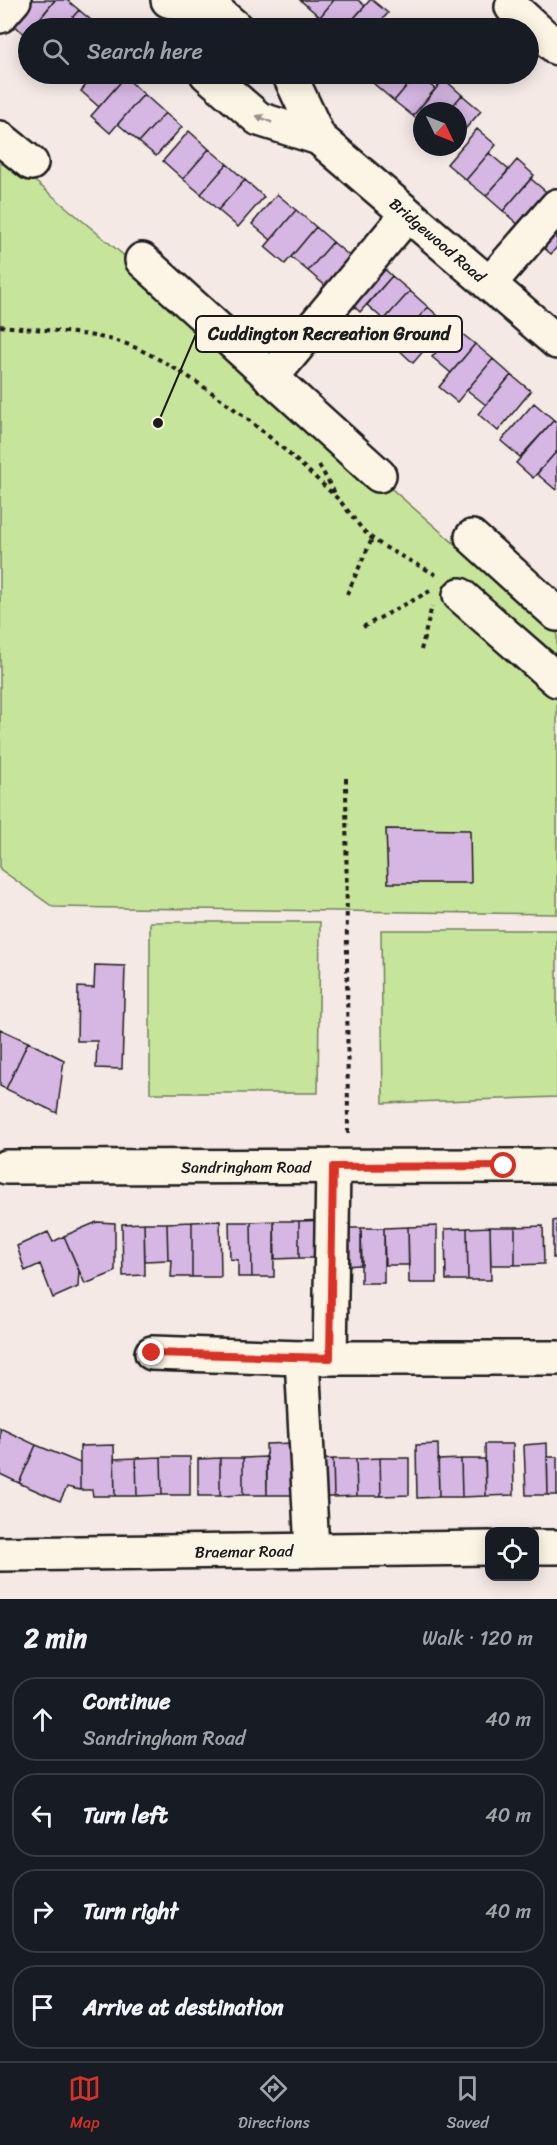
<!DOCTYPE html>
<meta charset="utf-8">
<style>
body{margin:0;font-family:Sriracha,sans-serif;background:#242831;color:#f1f3f6}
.controls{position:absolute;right:18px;bottom:18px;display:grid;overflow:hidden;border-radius:12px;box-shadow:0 3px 15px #0003}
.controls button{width:54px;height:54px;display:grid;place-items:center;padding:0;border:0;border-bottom:2px solid #363941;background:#171b24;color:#f1f3f6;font:30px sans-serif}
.compass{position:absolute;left:413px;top:102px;width:54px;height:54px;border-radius:50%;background:#171b24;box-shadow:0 3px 15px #0003;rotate:133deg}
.stop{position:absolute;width:18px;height:18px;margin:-14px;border:4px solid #d93025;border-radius:50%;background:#fff}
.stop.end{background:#d93025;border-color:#fff;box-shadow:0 2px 6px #0008}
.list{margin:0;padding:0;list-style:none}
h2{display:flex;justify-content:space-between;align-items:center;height:78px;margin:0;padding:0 24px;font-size:26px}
h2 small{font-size:20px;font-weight:400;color:#9ea1a6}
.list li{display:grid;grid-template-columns:39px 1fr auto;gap:18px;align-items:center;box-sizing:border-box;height:84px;margin:0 12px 12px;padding:0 12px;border:2px solid #363941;border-radius:24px}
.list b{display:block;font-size:22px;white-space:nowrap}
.list p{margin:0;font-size:20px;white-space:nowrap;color:#9ea1a6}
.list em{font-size:20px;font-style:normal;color:#9ea1a6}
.icon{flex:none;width:33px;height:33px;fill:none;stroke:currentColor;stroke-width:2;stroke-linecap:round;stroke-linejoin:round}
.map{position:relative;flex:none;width:557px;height:1599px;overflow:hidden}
.search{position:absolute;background:#171b24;box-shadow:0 3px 15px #0003;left:18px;right:18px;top:18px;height:66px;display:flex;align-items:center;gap:15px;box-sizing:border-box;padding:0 21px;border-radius:33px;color:#9ea1a6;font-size:22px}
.sheet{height:462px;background:#171b24}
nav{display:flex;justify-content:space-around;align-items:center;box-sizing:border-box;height:84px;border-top:2px solid #363941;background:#171b24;font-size:16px;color:#9ea1a6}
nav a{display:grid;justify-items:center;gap:3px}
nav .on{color:#d93025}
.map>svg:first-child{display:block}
.green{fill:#c7e49b;stroke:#72805c;stroke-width:1.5}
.building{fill:#d6b7e3;stroke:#1c1c1c;stroke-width:1.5}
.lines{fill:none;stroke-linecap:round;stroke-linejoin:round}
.minor-casing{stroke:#1c1c1c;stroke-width:38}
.path{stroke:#1c1c1c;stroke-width:4;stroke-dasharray:4.5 4.5;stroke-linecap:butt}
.minor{stroke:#fcf5e5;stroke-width:33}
.oneway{fill:#97938b}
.route{stroke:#d93025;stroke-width:8}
.labels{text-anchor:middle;stroke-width:4.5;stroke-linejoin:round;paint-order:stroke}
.street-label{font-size:16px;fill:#1c1c1c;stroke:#fcf5e5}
.leader{fill:none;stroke:#1c1c1c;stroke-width:2}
.callout-dot{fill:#1c1c1c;stroke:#fcf5e5;stroke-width:2}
.callout{fill:#fcf5e5;stroke:#1c1c1c;stroke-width:2}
.callout-label{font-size:18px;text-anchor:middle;font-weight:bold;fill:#1c1c1c}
</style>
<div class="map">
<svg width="557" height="1599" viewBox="0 0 557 1599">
<rect width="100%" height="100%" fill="#f4e9e5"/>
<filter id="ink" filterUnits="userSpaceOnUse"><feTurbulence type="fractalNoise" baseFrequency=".0167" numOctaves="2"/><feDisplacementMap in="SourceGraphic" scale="12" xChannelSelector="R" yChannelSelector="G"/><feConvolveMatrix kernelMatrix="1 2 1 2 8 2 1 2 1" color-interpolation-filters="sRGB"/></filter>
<g filter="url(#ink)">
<!-- green -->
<path class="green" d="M0,152L121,253L557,633V914L53,907L0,869Z
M150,922H320L318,1093H150Z
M381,930H557V1097L383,1103Z"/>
<!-- building -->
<path class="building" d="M21,0H55L32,28H28L26,35L6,19Z
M55,0H67L79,10L63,28H41L36,24Z
M300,0H334L320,17Z
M334,0H358L365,6L345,28H334L320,17Z
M370,0H372L388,13L375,28H345Z
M79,10L98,26L95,28H63Z
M95,74H121L125,77L99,107L81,91Z
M382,74H417L394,101L373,83Z
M417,74L435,89L413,116L394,101Z
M125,77L144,94L110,133L91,116Z
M444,79L462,95L448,111H422V124L413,116Z
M144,94L165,113L139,142L118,124Z
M462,95L481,111L458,137V111H448Z
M165,113L182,127L156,156L139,142Z
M477,129L496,145L466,180L447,164Z
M189,131L209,149L183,179L163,161Z
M209,149L227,164L201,194L183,179Z
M489,153L509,170L486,196L466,180Z
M517,160L534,175L503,211L486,196Z
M227,164L245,180L218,210L201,194Z
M531,179L550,195L522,228L503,211Z
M245,180L264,197L238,227L218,210Z
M277,194L296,210L271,240L252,224Z
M296,210L316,227L285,264L265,247Z
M557,210V247L551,254L531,237Z
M316,227L333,242L308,271L291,257Z
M333,242L353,259L328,288L308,271Z
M374,259L392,276L360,312L342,295Z
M392,276L410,291L384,320L367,305Z
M410,291L428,307L402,336L384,320Z
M428,307L447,324L413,363L394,345Z
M456,329L475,344L451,373L432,357Z
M475,344L493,359L457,402L439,387Z
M493,359L511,375L486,405L467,390Z
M511,375L531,391L498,431L478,414Z
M534,403L554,420L520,457L501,441Z
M554,420L557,423V451L533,478L516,463Z
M557,451V489L556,490L537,474Z
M386,829L470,830L471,883H388Z
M95,965L125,966L122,1069L96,1068L97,1041H77L78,987L94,988Z
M0,1029L28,1042L6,1089L0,1086Z
M28,1042L64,1060L57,1113L6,1089Z
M328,1220V1258H299V1221Z
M557,1220V1258H553V1221Z
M220,1221L221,1277H192V1222Z
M274,1221H299V1258L275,1259Z
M274,1221V1277H252L251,1222Z
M97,1222L115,1223V1272L85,1284L64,1236Z
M192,1222V1277H171L172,1260H168L167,1223Z
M229,1222H251L252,1277H238V1260L230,1259Z
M144,1223H167L168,1260L145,1261Z
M144,1223L145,1275L123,1276L122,1224Z
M437,1226V1283H409L408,1227Z
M543,1226L544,1264L515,1265V1227Z
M408,1227L409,1265H385L384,1228Z
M490,1227H515V1265H491Z
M490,1227L491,1280H468L467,1228Z
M339,1228H361L362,1265L340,1266Z
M361,1228H384V1283H361Z
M467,1228L468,1280H446L445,1229Z
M48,1232L53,1242L64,1236L79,1271L78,1287L53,1298L40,1264L25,1271L17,1246Z
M0,1428L36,1445L19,1483L0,1474Z
M295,1443L296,1495H267L266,1444Z
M547,1443L548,1495H526L524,1445Z
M438,1444L439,1497L417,1498L416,1445Z
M485,1444H513L514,1495L486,1496Z
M36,1445L80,1463V1490L67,1487L60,1501L19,1483Z
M114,1445L115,1496H93L92,1490H80V1446Z
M161,1457H190V1495H162Z
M161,1457L162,1495L137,1496L136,1458Z
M267,1457V1495H243V1458Z
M547,1457H557V1495H548Z
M136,1458L137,1496H115L114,1459Z
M220,1458H243V1495L220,1496Z
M220,1458V1496H198V1459Z
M380,1458H409V1495L381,1496Z
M380,1458L381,1496H357L356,1459Z
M333,1459H356L357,1496L334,1497Z
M333,1459L334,1497H312L311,1460Z
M461,1459H485L486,1496L462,1497Z
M461,1459L462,1497H439L438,1460Z"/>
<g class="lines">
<!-- minor casing -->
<g class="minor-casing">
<g id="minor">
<path d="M168,0L221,15L236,28"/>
<path d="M512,7L557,48"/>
<path d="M0,16L14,0"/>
<path id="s1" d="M207,74L259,119L319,138L557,342"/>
<path d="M289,74L319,138"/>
<path d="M0,138L31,163"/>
<path d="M142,260L379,475"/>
<path d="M489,284L557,206"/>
<path d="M271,378L407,215"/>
<path d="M472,537L557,614"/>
<path d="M460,595L557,680"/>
<path id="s2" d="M6,1167L557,1166"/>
<path d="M152,1353L302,1358H557"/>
<path d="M302,1358L312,1550"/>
<path d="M330,1358L333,1166"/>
<path d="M534,1547H557"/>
<path id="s3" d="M0,1554L490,1548"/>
</g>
</g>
<!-- path -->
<path class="path" d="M0,326C38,330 100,332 134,347C204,378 282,445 337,498C350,511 359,529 373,539C392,553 416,563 436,575
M319,465L336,495
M347,594L372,539
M363,627L430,591
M421,650L432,606
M346,778L348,1136"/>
<!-- minor -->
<use href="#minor" class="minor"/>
</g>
<!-- one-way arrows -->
<defs><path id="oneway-solid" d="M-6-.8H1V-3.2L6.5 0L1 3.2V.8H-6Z" transform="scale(1.5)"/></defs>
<use class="oneway" href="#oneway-solid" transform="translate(264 119) rotate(-156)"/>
</g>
<g class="lines" filter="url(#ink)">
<!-- route -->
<path class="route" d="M152,1353L330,1358L333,1167L504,1166"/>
</g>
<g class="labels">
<!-- street labels -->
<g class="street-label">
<text dy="6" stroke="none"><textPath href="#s1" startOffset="288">Bridgewood Road</textPath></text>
<text dy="6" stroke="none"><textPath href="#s2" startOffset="240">Sandringham Road</textPath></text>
<text dy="6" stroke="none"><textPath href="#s3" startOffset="244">Braemar Road</textPath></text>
</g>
</g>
<!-- callouts -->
<path class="leader" d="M158 423L196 334"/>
<circle class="callout-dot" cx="158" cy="423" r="6"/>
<rect class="callout" x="196" y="316" width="266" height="36" rx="6"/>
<g class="callout-label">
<text x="329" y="340">Cuddington Recreation Ground</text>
</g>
</svg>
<div class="controls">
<button><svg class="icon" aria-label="locate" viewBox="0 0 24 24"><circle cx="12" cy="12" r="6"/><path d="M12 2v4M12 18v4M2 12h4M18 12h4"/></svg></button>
</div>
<svg class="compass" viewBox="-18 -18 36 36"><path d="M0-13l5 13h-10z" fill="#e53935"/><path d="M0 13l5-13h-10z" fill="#9ea1a6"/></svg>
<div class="stop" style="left:504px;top:1166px"></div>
<div class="stop end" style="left:152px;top:1353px"></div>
<div class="search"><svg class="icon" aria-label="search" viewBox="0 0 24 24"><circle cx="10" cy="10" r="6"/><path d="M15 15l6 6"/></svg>Search here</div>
</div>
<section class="sheet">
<h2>2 min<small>Walk · 120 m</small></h2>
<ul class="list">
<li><svg class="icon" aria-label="ahead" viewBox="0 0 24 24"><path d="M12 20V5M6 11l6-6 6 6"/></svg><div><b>Continue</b><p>Sandringham Road</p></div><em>40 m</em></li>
<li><svg class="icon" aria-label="left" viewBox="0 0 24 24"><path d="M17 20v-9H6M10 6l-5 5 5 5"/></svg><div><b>Turn left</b></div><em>40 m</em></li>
<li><svg class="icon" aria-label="right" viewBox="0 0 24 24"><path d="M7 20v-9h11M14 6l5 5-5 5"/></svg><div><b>Turn right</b></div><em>40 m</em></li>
<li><svg class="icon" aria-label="arrive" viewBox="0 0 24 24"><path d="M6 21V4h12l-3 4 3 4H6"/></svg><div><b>Arrive at destination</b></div></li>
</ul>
</section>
<nav>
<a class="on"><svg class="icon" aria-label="map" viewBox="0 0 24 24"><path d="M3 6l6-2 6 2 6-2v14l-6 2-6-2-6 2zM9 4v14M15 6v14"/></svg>Map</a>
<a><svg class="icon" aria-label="directions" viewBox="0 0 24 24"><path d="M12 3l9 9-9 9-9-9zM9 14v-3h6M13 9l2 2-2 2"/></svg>Directions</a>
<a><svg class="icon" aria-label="saved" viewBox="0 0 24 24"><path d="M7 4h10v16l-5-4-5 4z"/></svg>Saved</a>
</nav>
